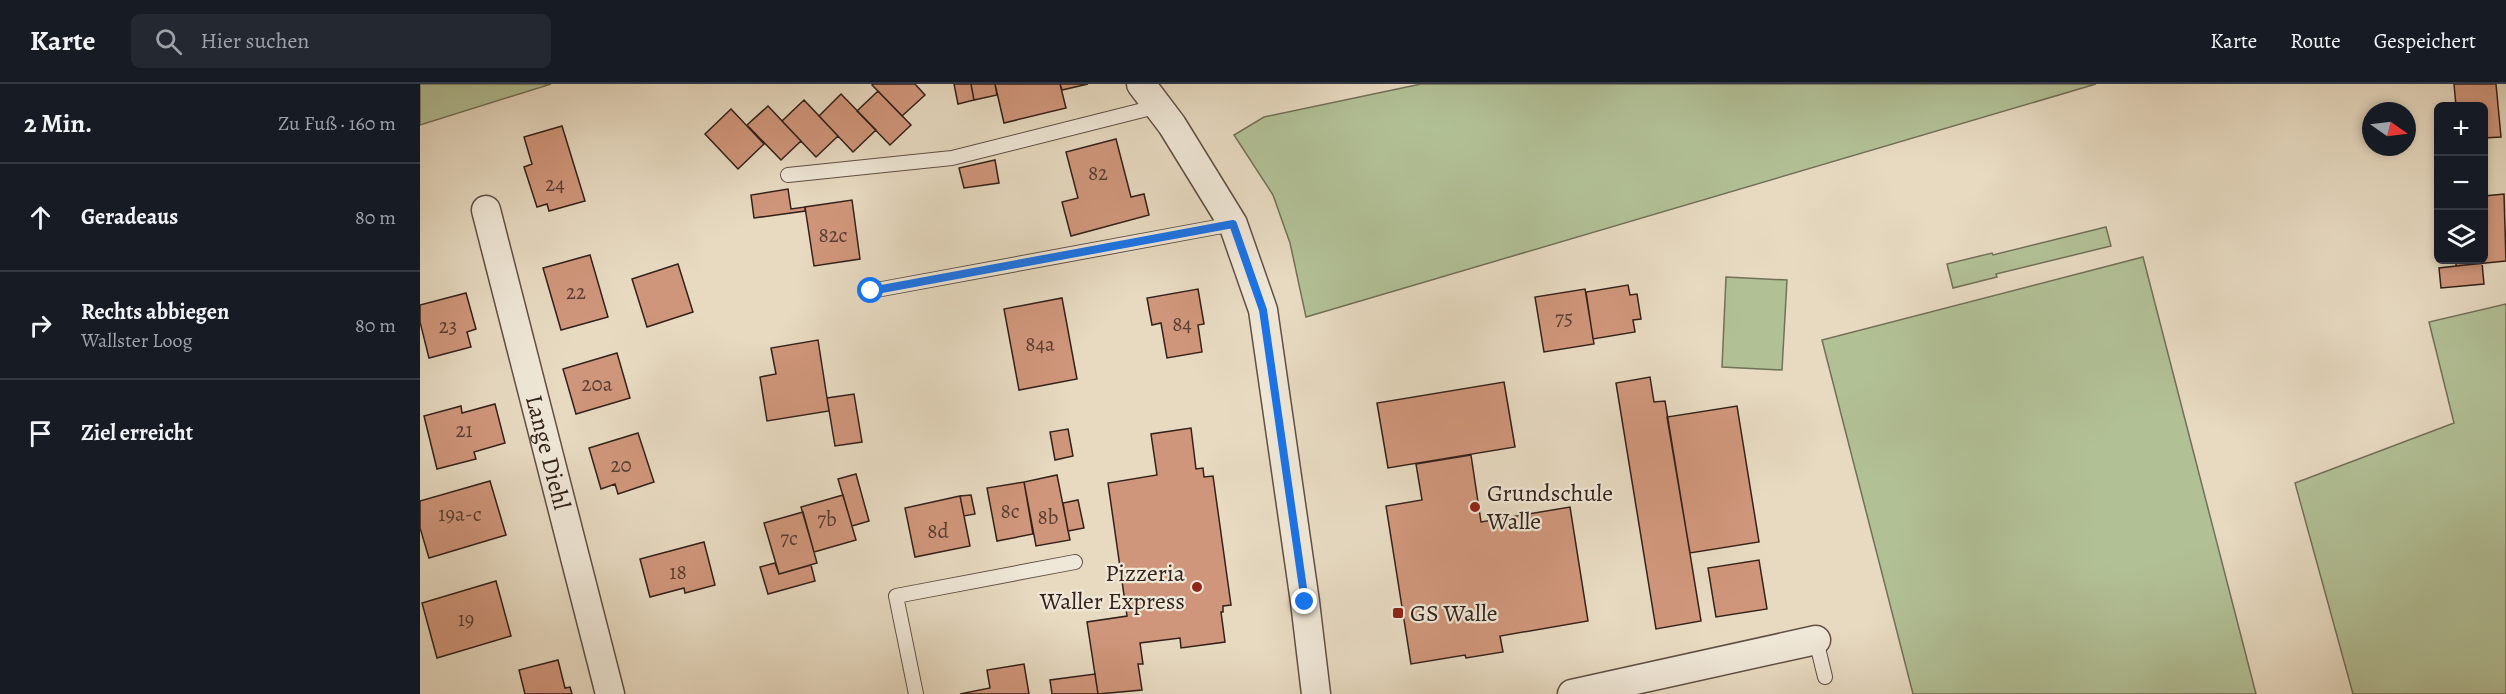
<!DOCTYPE html>
<html lang="de">
<meta charset="utf-8">
<style>
body{margin:0;font-family:Alegreya,serif;background:#242831;color:#f1f3f6}
.controls{position:absolute;right:18px;top:18px;display:grid;overflow:hidden;border-radius:9px;box-shadow:0 3px 9px #0003}
.controls button{width:54px;height:54px;display:grid;place-items:center;padding:0;border:0;border-bottom:2px solid #363941;background:#171b24;color:#f1f3f6;font:30px sans-serif}
.compass{position:absolute;left:1942px;top:18px;width:54px;height:54px;border-radius:50%;background:#171b24;box-shadow:0 3px 9px #0003;rotate:104deg}
.stop{position:absolute;width:18px;height:18px;margin:-14px;border:4px solid #1a73e8;border-radius:50%;background:#fff}
.stop.end{background:#1a73e8;border-color:#fff;box-shadow:0 2px 6px #0008}
.list{margin:0;padding:0;list-style:none}
h2{display:flex;justify-content:space-between;align-items:center;height:78px;margin:0;padding:0 24px;font-size:26px}
h2 small{font-size:20px;font-weight:400;color:#9ea1a6}
.list li{display:grid;grid-template-columns:39px 1fr auto;gap:18px;align-items:center;box-sizing:border-box;height:108px;padding:0 24px;border-top:2px solid #363941}
.list b{display:block;font-size:22px;white-space:nowrap}
.list p{margin:0;font-size:20px;white-space:nowrap;color:#9ea1a6}
.list em{font-size:20px;font-style:normal;color:#9ea1a6}
.icon{flex:none;width:33px;height:33px;fill:none;stroke:currentColor;stroke-width:2;stroke-linecap:round;stroke-linejoin:round}
.map{position:relative;flex:none;width:2086px;height:610px;overflow:hidden}
header{display:flex;align-items:center;gap:36px;box-sizing:border-box;height:84px;padding:0 30px;background:#171b24;border-bottom:2px solid #363941}
header strong{font-size:28px}
nav{display:flex;gap:33px;margin-inline-start:auto;font-size:21px}
.search{width:420px;height:54px;background:#242831;display:flex;align-items:center;gap:15px;box-sizing:border-box;padding:0 21px;border-radius:9px;color:#9ea1a6;font-size:22px}
main{display:flex}
aside{flex:1;background:#171b24}
.map>svg:first-child{display:block}
.green{fill:#b2c096;stroke:#727058;stroke-width:1.5}
.building{fill:#d0967b;stroke:#33211a;stroke-width:1.5}
.lines{fill:none;stroke-linecap:round;stroke-linejoin:round}
.lane-casing{stroke:#604f44;stroke-width:16}
.street-casing{stroke:#604f44;stroke-width:31}
.lane{stroke:#efe7d7;stroke-width:14}
.street{stroke:#efe7d7;stroke-width:28}
.route{stroke:#1a73e8;stroke-width:8}
.poi-dot{fill:#8f2418;stroke:#efe7d7;stroke-width:2}
.labels{text-anchor:middle;stroke-width:4.5;stroke-linejoin:round;paint-order:stroke}
.number-label{font-size:21px;fill:#5a3e32}
.street-label{font-size:24px;fill:#33211a;stroke:#efe7d7}
.poi-label{font-size:24px;fill:#33211a;stroke:#efe7d7;text-anchor:start}
</style>
<header>
<strong>Karte</strong>
<div class="search"><svg class="icon" aria-label="search" viewBox="0 0 24 24"><circle cx="10" cy="10" r="6"/><path d="M15 15l6 6"/></svg>Hier suchen</div>
<nav><a>Karte</a><a>Route</a><a>Gespeichert</a></nav>
</header>
<main>
<aside>
<h2>2 Min.<small>Zu Fuß · 160 m</small></h2>
<ul class="list">
<li><svg class="icon" aria-label="ahead" viewBox="0 0 24 24"><path d="M12 20V5M6 11l6-6 6 6"/></svg><div><b>Geradeaus</b></div><em>80 m</em></li>
<li><svg class="icon" aria-label="right" viewBox="0 0 24 24"><path d="M7 20v-9h11M14 6l5 5-5 5"/></svg><div><b>Rechts abbiegen</b><p>Wallster Loog</p></div><em>80 m</em></li>
<li><svg class="icon" aria-label="arrive" viewBox="0 0 24 24"><path d="M6 21V4h12l-3 4 3 4H6"/></svg><div><b>Ziel erreicht</b></div></li>
</ul>
</aside>
<div class="map">
<svg width="2086" height="610" viewBox="0 0 2086 610">
<rect width="100%" height="100%" fill="#e7dac1"/>
<filter id="stains"><feTurbulence type="fractalNoise" baseFrequency=".00333" numOctaves="4"/><feColorMatrix values="0 0 0 0 .2 0 0 0 0 .09 0 0 0 0 .02 0 0 0 .5 -.17"/></filter>
<radialGradient id="worn" r=".72"><stop offset=".6" stop-color="#630" stop-opacity="0"/><stop offset="1" stop-color="#630" stop-opacity=".3"/></radialGradient>
<!-- green -->
<path class="green" d="M0,0H131L0,41Z
M1001,0H1676L886,233L870,159L853,111L814,51L844,33Z
M1686,143L1691,162L1576,190L1577,193L1533,204L1527,180L1572,169L1573,171Z
M1723,173L1836,610H1493L1402,256Z
M1306,193L1367,196L1362,286L1302,283Z
M2086,220V610H1933L1875,399L2034,339L2009,238Z"/>
<!-- building -->
<path class="building" d="M454,0H495L505,11L482,32L452,1Z
M534,0H551L554,16L538,20Z
M551,0H575L577,11L554,16Z
M575,0H640L646,24L584,39Z
M640,0H668L642,6Z
M2034,0H2076L2081,53L2064,54V22H2036Z
M458,7L491,41L470,61L437,27Z
M421,10L456,46L433,68L399,32Z
M384,16L418,52L396,73L362,37Z
M348,22L381,57L361,76L327,41Z
M311,25L344,60L318,85L285,50Z
M142,42L165,117L129,127L127,120L117,123L104,83L112,80L104,53Z
M696,55L711,113L724,110L729,131L651,152L642,118L658,114L646,68Z
M575,76L579,99L544,104L539,84Z
M368,105L371,125L385,123V127L334,134L331,111Z
M2084,110L2086,177L2036,182V176H2064V112Z
M432,116L440,175L394,182L385,123Z
M170,171L188,233L141,246L123,184Z
M2062,179L2064,200L2021,204L2019,184Z
M258,180L273,228L227,243L212,195Z
M1208,201L1210,211L1217,210L1221,235L1213,236L1215,248L1173,255L1166,208Z
M778,205L784,240L778,241L782,268L747,274L741,239L732,241L727,214Z
M1165,205L1174,260L1124,268L1115,213Z
M46,209L56,245L47,248L51,263L9,274L0,238V221Z
M642,214L657,295L599,306L584,225Z
M398,256L409,327L347,337L340,293L356,290L351,264Z
M197,269L210,314L156,330L143,285Z
M1230,293L1234,318L1245,317L1281,537L1236,545L1196,299Z
M1084,298L1095,363L968,384L957,319Z
M434,310L442,358L415,362L407,314Z
M75,320L85,359L54,368L56,375L17,385L4,332L41,322L42,329Z
M1317,322L1339,458L1270,469L1247,333Z
M771,344L776,385L783,384L784,393L793,392L811,521L803,522V528H801L805,558L761,564L760,554L720,559L723,580H718L722,606L678,610L667,538L707,532L688,399L737,391L731,350Z
M648,345L653,372L635,376L630,348Z
M218,349L234,398L198,410L195,400L181,405L169,364Z
M1051,371L1061,438L1150,423L1168,537L1080,552L1083,568L1046,574L1045,571L991,580L966,422L1002,416L996,380Z
M436,390L449,437L432,442L418,395Z
M637,391L650,456L616,462L604,398Z
M70,397L86,451L9,474L0,444V417Z
M604,398L613,450L577,457L567,404Z
M423,411L436,456L394,468L381,423Z
M551,411L555,430L544,432L540,412Z
M540,412L550,462L495,473L485,424Z
M658,416L664,444L648,447L643,419Z
M383,428L397,479L359,490L344,439Z
M284,458L295,501L265,509L264,504L230,513L220,475Z
M1339,476L1347,525L1296,533L1288,484Z
M355,479L359,490L391,481L395,497L348,510L340,483Z
M76,497L91,552L17,574L2,519Z
M138,576L145,604L150,603L152,610H105L99,586Z
M604,580L609,610H540L570,604L567,586Z
M675,590L678,610H632L630,596Z"/>
<g class="lines">
<!-- lane casing -->
<g class="lane-casing">
<path id="lane" d="M368,91L532,74L739,22
M451,207L813,140
M1396,556L1405,593
M496,610L476,512L655,478"/>
</g>
<!-- street casing -->
<g class="street-casing">
<g id="street">
<path d="M721,0L752,41L813,140L843,226L885,518L896,610"/>
<path id="s1" d="M66,126L190,610"/>
<path d="M1152,610L1396,556"/>
</g>
</g>
<!-- lane -->
<use href="#lane" class="lane"/>
<!-- street -->
<use href="#street" class="street"/>
</g>
<g class="lines">
<!-- route -->
<path class="route" d="M451,207L813,140L843,226L885,518"/>
</g>
<!-- markers -->
<g class="poi-dot">
<circle cx="1055" cy="423" r="6"/>
<circle cx="777" cy="503" r="6"/>
<rect x="972" y="523" width="12" height="12" rx="3"/>
</g>
<g class="labels">
<!-- number labels -->
<g class="number-label">
<text x="678" y="96">82</text>
<text x="135" y="107">24</text>
<text x="413" y="158">82c</text>
<text x="156" y="215">22</text>
<text x="1144" y="241">75</text>
<text x="762" y="247">84</text>
<text x="28" y="249">23</text>
<text x="620" y="267">84a</text>
<text x="177" y="307">20a</text>
<text x="44" y="353">21</text>
<text x="201" y="388">20</text>
<text x="590" y="434">8c</text>
<text x="40" y="437">19a-c</text>
<text x="628" y="440">8b</text>
<text x="407" y="442">7b</text>
<text x="518" y="454">8d</text>
<text x="369" y="461">7c</text>
<text x="258" y="495">18</text>
<text x="46" y="542">19</text>
</g>
<!-- street labels -->
<g class="street-label">
<text dy="8" stroke="none"><textPath href="#s1" startOffset="250">Lange Diehl</textPath></text>
</g>
<!-- poi labels -->
<g class="poi-label">
<text x="1067" y="417">Grundschule<tspan x="1067" dy="28">Walle</tspan></text>
<text x="765" y="497" text-anchor="end">Pizzeria<tspan x="765" dy="28">Waller Express</tspan></text>
<text x="990" y="537">GS Walle</text>
</g>
</g>
<rect width="100%" height="100%" filter="url(#stains)"/>
<rect width="100%" height="100%" fill="url(#worn)"/>
</svg>
<div class="controls">
<button>+</button>
<button>−</button>
<button><svg class="icon" aria-label="layers" viewBox="0 0 24 24"><path d="M12 4l9 5-9 5-9-5zM3 14l9 5 9-5"/></svg></button>
</div>
<svg class="compass" viewBox="-18 -18 36 36"><path d="M0-13l5 13h-10z" fill="#e53935"/><path d="M0 13l5-13h-10z" fill="#9ea1a6"/></svg>
<div class="stop" style="left:451px;top:207px"></div>
<div class="stop end" style="left:885px;top:518px"></div>
</div>
</main>
